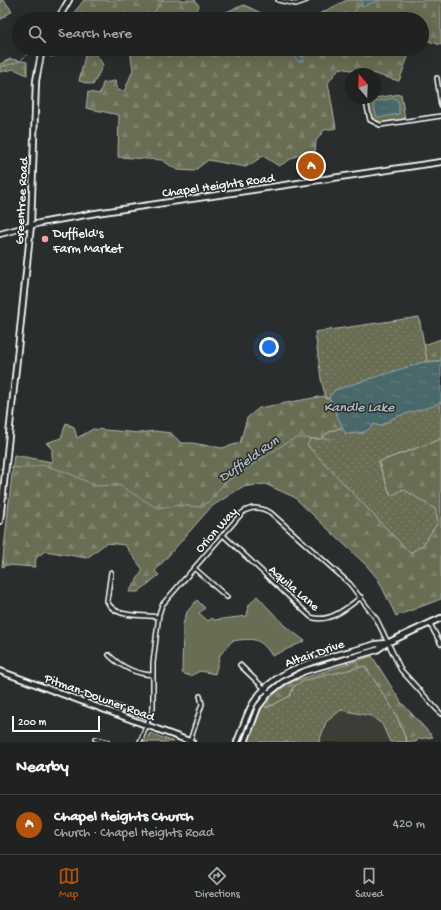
<!DOCTYPE html>
<meta charset="utf-8">
<style>
body{margin:0;font-family:"Gochi Hand",sans-serif;background:#2d2f2f;color:#f1f3f6}
.compass{position:absolute;left:345px;top:68px;width:36px;height:36px;border-radius:50%;background:#202222;box-shadow:0 4px 16px #0002;rotate:341deg}
.scale{position:absolute;left:12px;bottom:10px;width:88px;box-sizing:border-box;padding-left:4px;border:2px solid #fff;border-top:0;font-size:11px;line-height:14px;white-space:nowrap;color:#fff;-webkit-text-stroke:3px #2a2d2e;paint-order:stroke}
.you{position:absolute;left:269px;top:347px;width:14px;height:14px;margin:-10px;border:3px solid #fff;border-radius:50%;background:#1a73e8;box-shadow:0 0 0 6px #1a73e833}
.badge{display:grid;place-items:center;width:26px;height:26px;border-radius:50%;background:#b45309;color:#fff;font-size:13px;font-weight:700}
.pin{position:absolute;translate:-50% -50%;border:2px solid #fff;box-shadow:0 1px 4px #0006}
.list{margin:0;padding:0;list-style:none}
h2{display:flex;justify-content:space-between;align-items:center;height:52px;margin:0;padding:0 16px;font-size:17px}
h2 small{font-size:13px;font-weight:400;color:#a2a4a5}
.list li{display:grid;grid-template-columns:26px 1fr auto;gap:12px;align-items:center;box-sizing:border-box;height:60px;padding:0 16px;border-top:1px solid #3d3f40}
.list b{display:block;font-size:15px;white-space:nowrap}
.list p{margin:0;font-size:13px;white-space:nowrap;color:#a2a4a5}
.list em{font-size:13px;font-style:normal;color:#a2a4a5}
.icon{flex:none;width:22px;height:22px;fill:none;stroke:currentColor;stroke-width:2;stroke-linecap:round;stroke-linejoin:round}
.map{position:relative;flex:none;width:441px;height:742px;overflow:hidden}
.search{position:absolute;background:#202222;box-shadow:0 4px 16px #0002;left:12px;right:12px;top:12px;height:44px;display:flex;align-items:center;gap:10px;box-sizing:border-box;padding:0 14px;border-radius:22px;color:#a2a4a5;font-size:15px}
.sheet{height:112px;background:#202222}
nav{display:flex;justify-content:space-around;align-items:center;box-sizing:border-box;height:56px;border-top:1px solid #3d3f40;background:#202222;font-size:11px;color:#a2a4a5}
nav a{display:grid;justify-items:center;gap:2px}
nav .on{color:#b45309}
.map>svg:first-child{display:block}
.built{fill:#3e3d39}
.grass{fill:#676d53;stroke:#b3b6a9}
.forest{fill:url(#forest-firs);stroke:#b3b6a9}
.park{fill:url(#park-dots);stroke:#b3b6a9}
.water{fill:url(#water-ripples);stroke:#92a4a6}
.lines{fill:none;stroke-linecap:round;stroke-linejoin:round}
.stream{stroke:#92a4a6;stroke-width:1}
.street-casing{stroke:#fff;stroke-width:6}
.secondary-casing{stroke:#fff;stroke-width:8}
.street{stroke:#2a2d2e;stroke-width:3}
.secondary{stroke:#2a2d2e;stroke-width:4.5}
.poi-dot{fill:#ff9aa2;stroke:#2a2d2e;stroke-width:1.5}
.labels{text-anchor:middle;stroke-width:3;stroke-linejoin:round;paint-order:stroke}
.street-label{font-size:13px;fill:#fff;stroke:#2a2d2e}
.poi-label{font-size:13px;fill:#fff;stroke:#2a2d2e;text-anchor:start}
.water-label{font-size:14px;font-style:italic;fill:#aebbbc;stroke:#2a2d2e}
</style>
<div class="map">
<svg width="441" height="742" viewBox="0 0 441 742">
<defs>
<pattern id="forest-firs" width="22" height="20" patternUnits="userSpaceOnUse"><rect width="22" height="20" fill="#676d53"/><path d="M5 1l3.5 6h-7zM16 11l3.5 6h-7z" fill="#7e836d"/></pattern>
<pattern id="park-dots" width="8" height="8" patternUnits="userSpaceOnUse"><rect width="8" height="8" fill="#676d53"/><path d="M2 2h.1M6 6h.1" fill="none" stroke="#7e836d" stroke-width="1.8" stroke-linecap="round"/></pattern>
<pattern id="water-ripples" width="26" height="14" patternUnits="userSpaceOnUse"><rect width="26" height="14" fill="#4a686b"/><path d="M2 4q2-2 4 0t4 0M15 11q2-2 4 0t4 0" fill="none" stroke="#657f81"/></pattern>
</defs>
<rect width="100%" height="100%" fill="#2a2d2e"/>
<filter id="ink" filterUnits="userSpaceOnUse"><feTurbulence type="fractalNoise" baseFrequency=".025" numOctaves="2"/><feDisplacementMap in="SourceGraphic" scale="8" xChannelSelector="R" yChannelSelector="G"/><feConvolveMatrix kernelMatrix="1 2 1 2 8 2 1 2 1" color-interpolation-filters="sRGB"/></filter>
<g filter="url(#ink)">
<!-- built -->
<path class="built" d="M365,666L407,742H248L263,705L267,708L290,696Z"/>
<!-- grass -->
<path class="grass" d="M401,94L405,119L380,123L372,118L368,99Z
M257,596L285,626L305,641L272,656C260,637 253,638 232,641L220,655L215,674L200,671L190,676L182,673L183,624L187,612L197,600L205,608L199,613L208,621L212,618L214,620L247,616L249,605Z"/>
<!-- forest -->
<path class="forest" d="M84,0H195L199,6L195,15H218L244,5L274,19H69Z
M347,0H441V45L422,39V19H309Z
M52,49H102L94,50L103,65L93,85L79,81L86,51L50,57Z
M130,49H411L399,81L375,74L339,68L328,83L336,128L324,130L316,141L315,152L296,156L279,166L263,156L246,167L208,160L194,171L177,170L162,160L118,157L119,115L86,108L88,92L100,94L103,83L115,81L118,91L125,90L133,70Z
M10,59L27,62V75L14,69L0,72V64Z
M441,339V361H427L424,345Z
M324,396L326,399L329,398L343,427L329,432L321,439H311L391,496L378,462L441,439V599L396,616L378,579L366,565L294,497L265,484L242,487L211,507L155,571L159,575L138,592H129L143,570L125,545L106,543L87,558L45,551L36,558L35,567L6,565L2,567L14,455L52,462V449L46,443L61,438L66,423L74,427L77,438L93,429L140,433L154,431L171,433L181,443H192L222,448L240,443L247,418L259,408Z
M372,656L401,702L433,737L418,739L416,742H407L395,712L294,686L290,696L267,708L263,705L279,690L291,682Z
M150,733L174,742H144Z"/>
<!-- park -->
<path class="park" d="M0,0H4L12,11L0,20Z
M419,317L427,361L335,390L329,398L326,399L321,379L315,332Z
M441,402V439L378,462L391,496L403,489L435,509L438,522L423,545L410,553L307,445L311,439H321L329,432L343,427L346,434L363,433L374,424L381,426L395,417Z
M365,666L395,712L407,742H390L382,724L371,716L341,710L326,722L319,742H248L263,705L267,708L290,696L294,686L306,680Z"/>
<!-- water -->
<path class="water" d="M361,0H379L362,7Z
M282,49H292L295,53L302,56L303,61H299L292,55L283,52Z
M395,98L399,102V114L383,117H377L374,107V102Z
M441,360V402L433,406L395,417L380,426L374,424C367,434 357,434 345,433L329,397L335,390L423,362H436Z"/>
<g class="lines">
<!-- stream -->
<path class="stream" d="M149,19L163,0
M337,19L351,15L362,3
M171,49H174
M230,49L248,54L260,49
M48,50L52,49
M0,67L19,62L33,49
M8,467L28,468L42,465L66,472L96,486L119,485L157,508L180,505L199,507L210,501L224,483L289,441L297,438L331,439
M0,469L3,468"/>
<!-- street casing -->
<g class="street-casing">
<path id="street" d="M278,0L296,4L307,0
M437,78L441,105
M365,98L370,120L380,125L441,116
M223,535L311,617C329,624 348,607 361,597
M194,568L227,597
M111,572L107,601C115,619 141,614 158,617
M430,624L441,644
M109,655C121,667 136,674 153,675
M240,665L269,693
M84,702L86,698H92L150,718
M95,739L107,742
M190,741L202,704L200,696
M140,742L153,708V663L159,614L162,605L242,513C251,506 262,507 271,513L350,584L377,620L401,670L441,714"/>
</g>
<!-- secondary casing -->
<g class="secondary-casing">
<path id="secondary" d="M58,19L69,0
M0,234L40,223L96,213L441,162
M0,521L31,225L36,81L42,49
M0,671L192,742
M237,742C242,730 246,716 252,705C277,662 333,658 376,644L387,643
M245,742L258,707L269,693L283,682L305,671L377,650L387,643L441,618"/>
</g>
<!-- street -->
<use href="#street" class="street"/>
<!-- secondary -->
<use href="#secondary" class="secondary"/>
</g>
</g>
<!-- markers -->
<circle class="poi-dot" cx="45" cy="239" r="4"/>
<g class="labels">
<!-- street labels -->
<g class="street-label">
<text transform="translate(218 184) rotate(-8)" y="5">Chapel Heights Road</text>
<text transform="translate(20 201) rotate(-87)" y="5">Greentree Road</text>
<text transform="translate(215 529) rotate(-48)" y="5">Orion Way</text>
<text transform="translate(295 587) rotate(41)" y="5">Aquila Lane</text>
<text transform="translate(314 652) rotate(-19)" y="5">Altair Drive</text>
<text transform="translate(100 696) rotate(20)" y="5">Pitman-Downer Road</text>
</g>
<!-- poi labels -->
<g class="poi-label">
<text x="53" y="237">Duffield's<tspan x="53" dy="15">Farm Market</tspan></text>
</g>
<!-- water labels -->
<g class="water-label">
<text x="359" y="411">Kandle Lake</text>
<text transform="translate(248 458) rotate(-35)" y="5">Duffield Run</text>
</g>
</g>
</svg>
<svg class="compass" viewBox="-18 -18 36 36"><path d="M0-13l5 13h-10z" fill="#e53935"/><path d="M0 13l5-13h-10z" fill="#a2a4a5"/></svg>
<div class="scale">200 m</div>
<div class="you"></div>
<div class="pin badge" style="left:311px;top:166px">A</div>
<div class="search"><svg class="icon" aria-label="search" viewBox="0 0 24 24"><circle cx="10" cy="10" r="6"/><path d="M15 15l6 6"/></svg>Search here</div>
</div>
<section class="sheet">
<h2>Nearby<small></small></h2>
<ul class="list">
<li><span class="badge">A</span><div><b>Chapel Heights Church</b><p>Church · Chapel Heights Road</p></div><em>420 m</em></li>
</ul>
</section>
<nav>
<a class="on"><svg class="icon" aria-label="map" viewBox="0 0 24 24"><path d="M3 6l6-2 6 2 6-2v14l-6 2-6-2-6 2zM9 4v14M15 6v14"/></svg>Map</a>
<a><svg class="icon" aria-label="directions" viewBox="0 0 24 24"><path d="M12 3l9 9-9 9-9-9zM9 14v-3h6M13 9l2 2-2 2"/></svg>Directions</a>
<a><svg class="icon" aria-label="saved" viewBox="0 0 24 24"><path d="M7 4h10v16l-5-4-5 4z"/></svg>Saved</a>
</nav>
